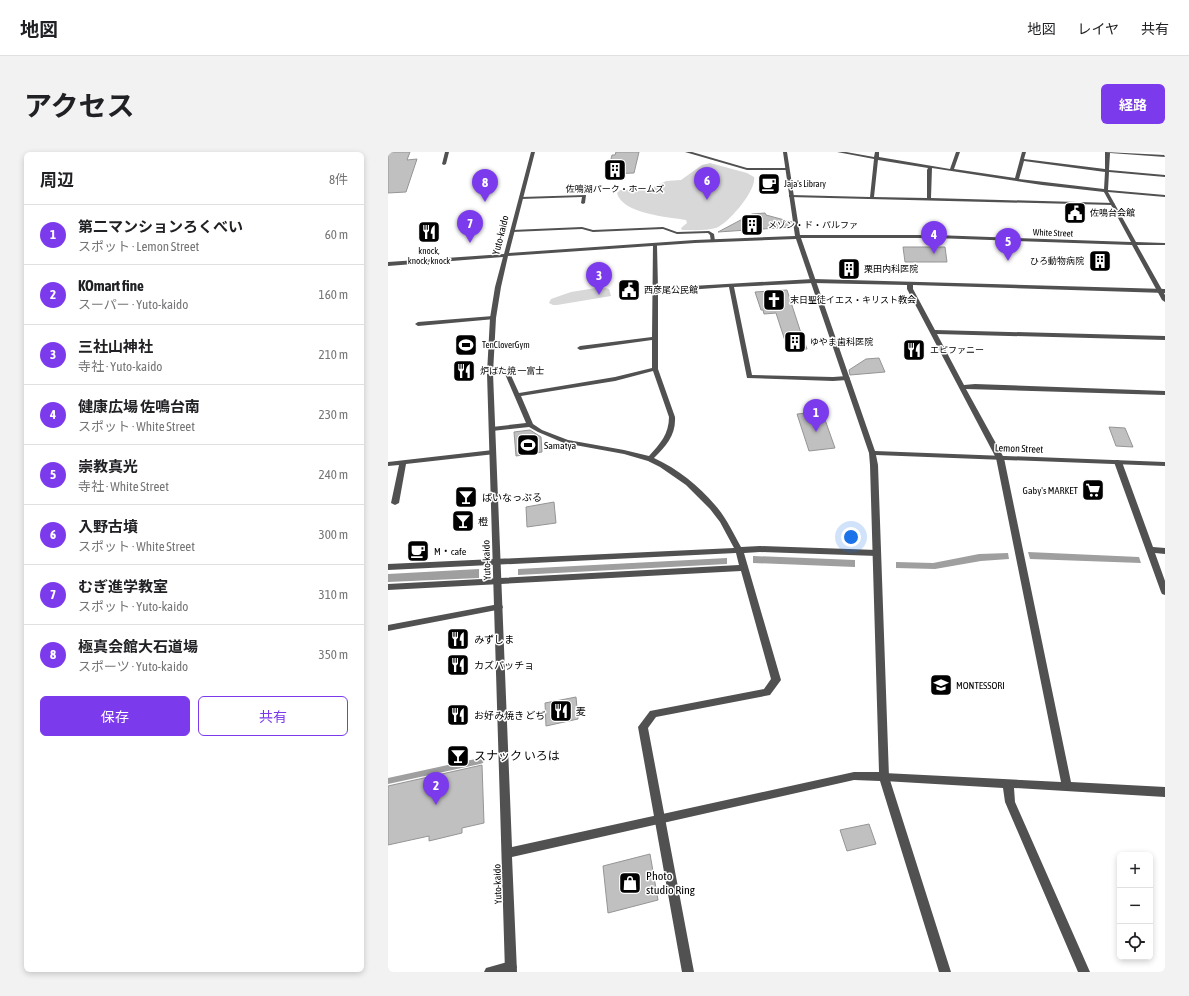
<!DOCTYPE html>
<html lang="ja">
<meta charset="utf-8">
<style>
body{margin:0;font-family:"Asap Condensed","Noto Sans JP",sans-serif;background:#f2f2f2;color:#202124}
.controls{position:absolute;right:12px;bottom:12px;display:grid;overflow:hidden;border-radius:6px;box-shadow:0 2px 6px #0003}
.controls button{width:36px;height:36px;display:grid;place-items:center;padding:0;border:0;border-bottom:1px solid #e0e0e0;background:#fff;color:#202124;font:20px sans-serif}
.you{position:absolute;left:463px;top:385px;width:14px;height:14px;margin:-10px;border:3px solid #fff;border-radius:50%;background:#1a73e8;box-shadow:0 0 0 6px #1a73e833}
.badge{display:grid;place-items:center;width:26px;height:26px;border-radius:50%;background:#7c3aed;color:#fff;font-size:13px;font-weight:700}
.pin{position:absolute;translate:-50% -33px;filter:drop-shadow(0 1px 2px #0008)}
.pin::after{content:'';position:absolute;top:21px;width:14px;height:12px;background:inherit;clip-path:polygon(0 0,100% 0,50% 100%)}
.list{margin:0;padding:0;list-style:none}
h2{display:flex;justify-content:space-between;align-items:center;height:52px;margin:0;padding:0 16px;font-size:17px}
h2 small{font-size:13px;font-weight:400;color:#757577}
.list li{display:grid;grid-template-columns:26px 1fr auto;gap:12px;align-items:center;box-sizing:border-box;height:60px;padding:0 16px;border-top:1px solid #e0e0e0}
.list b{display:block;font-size:15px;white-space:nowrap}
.list p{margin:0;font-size:13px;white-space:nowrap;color:#757577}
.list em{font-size:13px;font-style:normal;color:#757577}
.actions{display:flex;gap:8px;padding:12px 16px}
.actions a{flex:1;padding:9px 0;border:1px solid #7c3aed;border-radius:6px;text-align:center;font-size:14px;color:#7c3aed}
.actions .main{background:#7c3aed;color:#fff}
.icon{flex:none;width:22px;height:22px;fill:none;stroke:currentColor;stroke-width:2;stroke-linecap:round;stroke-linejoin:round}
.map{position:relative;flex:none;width:777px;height:820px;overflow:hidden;border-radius:6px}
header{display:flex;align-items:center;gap:24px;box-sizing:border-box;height:56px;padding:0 20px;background:#fff;border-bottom:1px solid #e0e0e0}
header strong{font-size:19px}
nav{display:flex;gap:22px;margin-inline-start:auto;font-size:14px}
.intro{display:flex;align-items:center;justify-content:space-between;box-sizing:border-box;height:96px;padding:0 24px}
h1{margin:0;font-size:28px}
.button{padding:10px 18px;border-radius:6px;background:#7c3aed;color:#fff;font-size:14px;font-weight:700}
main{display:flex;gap:24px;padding:0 24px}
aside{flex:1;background:#fff;border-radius:6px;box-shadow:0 2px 6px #0003}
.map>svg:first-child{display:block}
.green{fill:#d8d8d8}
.water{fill:#9f9f9f}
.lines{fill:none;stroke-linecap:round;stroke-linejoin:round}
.stream{fill:#9f9f9f;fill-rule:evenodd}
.building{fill:#c0c0c0;stroke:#959595}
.minor{fill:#515151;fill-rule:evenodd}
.tertiary{fill:#515151;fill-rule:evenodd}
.labels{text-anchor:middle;stroke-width:3;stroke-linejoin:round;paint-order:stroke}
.far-poi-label{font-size:9px;fill:#000;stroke:#fff;text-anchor:start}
.far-street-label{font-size:9px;fill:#000;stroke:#fff}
.street-label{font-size:10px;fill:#000;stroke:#fff}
.poi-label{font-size:10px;fill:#000;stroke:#fff;text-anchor:start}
.near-poi-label{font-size:12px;fill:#000;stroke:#fff;text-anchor:start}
</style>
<header>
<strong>地図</strong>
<nav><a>地図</a><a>レイヤ</a><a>共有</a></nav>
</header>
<div class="intro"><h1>アクセス</h1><a class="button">経路</a></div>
<main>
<aside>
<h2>周辺<small>8件</small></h2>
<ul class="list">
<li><span class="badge">1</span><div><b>第二マンションろくべい</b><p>スポット · Lemon Street</p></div><em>60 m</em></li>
<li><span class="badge">2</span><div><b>KOmart fine</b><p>スーパー · Yuto-kaido</p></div><em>160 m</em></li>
<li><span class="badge">3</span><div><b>三社山神社</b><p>寺社 · Yuto-kaido</p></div><em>210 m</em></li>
<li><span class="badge">4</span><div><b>健康広場 佐鳴台南</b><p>スポット · White Street</p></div><em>230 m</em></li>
<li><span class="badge">5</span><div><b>崇教真光</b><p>寺社 · White Street</p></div><em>240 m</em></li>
<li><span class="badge">6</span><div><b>入野古墳</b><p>スポット · White Street</p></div><em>300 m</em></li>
<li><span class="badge">7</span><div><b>むぎ進学教室</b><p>スポット · Yuto-kaido</p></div><em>310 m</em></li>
<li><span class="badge">8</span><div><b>極真会館大石道場</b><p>スポーツ · Yuto-kaido</p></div><em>350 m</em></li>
</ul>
<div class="actions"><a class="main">保存</a><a>共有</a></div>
</aside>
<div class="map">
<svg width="777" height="820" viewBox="0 0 777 820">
<rect width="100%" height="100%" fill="#fff"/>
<!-- green -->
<path class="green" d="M322,11L359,21L366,25C369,38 340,72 328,76C318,79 305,78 294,78L293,76L299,71L298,68C281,65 234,62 229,41L232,38L262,37L278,29L293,28L314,13Z
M214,135L221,137L223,144L169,153H165L161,151L163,147L183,140Z"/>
<!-- water -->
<path class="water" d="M640,400L751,405L753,411L642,407Z
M620,401L621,407L593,409L547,417L508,416V410L545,411L591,402Z
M365,404L467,408V415L365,411Z
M339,406V412L130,423V417Z
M91,417V426L0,430V422Z"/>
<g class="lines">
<!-- stream -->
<path class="stream" d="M92,606L95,607L96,609L95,611L92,612L0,632V626Z"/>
</g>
<!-- building -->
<path class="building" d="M0,0H22L19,8L29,7L18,40L0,41Z
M228,0H251L246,21L219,22L224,3H227Z
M377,61L378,63L404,70V75L330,80L364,62Z
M515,95H557L559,110H517Z
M399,138L412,178L419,197L400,198L388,161L376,162L375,158H373L367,140Z
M491,206L497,220L462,223L461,218L478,207Z
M431,260L432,263L435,262L447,296L421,299L409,262Z
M721,275L737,276L745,295L728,294Z
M142,278L153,285L154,300L128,304L126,280Z
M166,350L168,371L139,375L138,355Z
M188,545L190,567L158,574L157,551Z
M94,613L96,671L74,676V681L41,689V684L0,693V634Z
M481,672L488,692L459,699L452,678Z
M262,702L270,748L220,761L215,714Z"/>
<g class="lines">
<!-- minor -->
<path class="minor" d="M57,0H61L58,12L56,13L54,12Z
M297,0H304L359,16H399L401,17L399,18H359Z
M449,0H458L486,5L487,0H491V5L562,17L568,0H572L566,17L627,26L634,0H638L636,7L717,17V0L777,3V5L722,1L721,18L777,23V25L721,20L720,38L777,43V45L720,40L718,41L716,40L654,33L544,16L543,46L725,51L727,52L725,53L401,45V43H403L482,45L486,7ZM490,8L540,16L539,18V46L486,45ZM636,9L717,20L716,37L631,27Z
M198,43L197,51L195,52L193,51L194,45L133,47L131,46L133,45Z
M194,75L205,78L275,75L289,80L321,79L326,82L327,89L323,90L322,83L320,81L289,82L275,77L205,80L194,77L124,80L122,79L124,78Z
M265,92L269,93L270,136L425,127L777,137V141L525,133V137L547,178L777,184V188L549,182L576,233L587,232L777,239V243L578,237L616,306L683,630L777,635V645L626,636L627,650L702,820H690L617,650L615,636L496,629L492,628L491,625L492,622L496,621L673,630L608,306L519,137V133L425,131L346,135L364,223L445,225L459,224L462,226L459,228L445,229L359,226L341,135L270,140V217L287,265C288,283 278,294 266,306C290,317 311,334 327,353C338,365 345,381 353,395L372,394L489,398L493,401L489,404L372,400L356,401L393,528L382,543L268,565L260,576L306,820H294L250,575L262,559L376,537L383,527L353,419L0,438V432L351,413L348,401L0,418V412L346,396L332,370L322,357L298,333L272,315L260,309L236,302L176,291L150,280L141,275L104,279L101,277L104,275L138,271L117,222L102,223L100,222V220L121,219L131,241L227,225L264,216V188L192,198L189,196L192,194L264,185ZM265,219L281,265C281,282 272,292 261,304L236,298L180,288L154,278L145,272L133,244L227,229Z
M105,164L107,165V167L30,174L27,172L30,170Z
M105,298L108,300L107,302L18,312L11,351L7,353L3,351L11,313L0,314V310Z
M728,308H730L734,310L765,395L777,396V402L767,401L777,429V443L774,442L773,440L726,310Z
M111,452L114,453L115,455L114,457L0,479V473Z
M123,809L127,811L129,815L127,819L125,820H96L98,816Z"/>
<!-- tertiary -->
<path class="tertiary" d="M143,0H147L121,101L307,88L407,84L395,0H399L412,83H547L743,90L716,40L718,39L720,40L748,90L777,91V93H749L777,143V150L774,148L744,93L547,86H413L487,299L777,310V314L488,303L490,313L501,625L563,820H551L492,629L466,628L124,705L129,820H117L99,221L102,166L107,135L115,105L0,114V110L116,102ZM408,87L481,301L482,313L491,620H466L124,695L105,221L108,166L113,135L120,104L307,91Z"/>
</g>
<!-- icons -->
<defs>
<g id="building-square" transform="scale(1.15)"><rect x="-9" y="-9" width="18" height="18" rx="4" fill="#000" stroke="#fff"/><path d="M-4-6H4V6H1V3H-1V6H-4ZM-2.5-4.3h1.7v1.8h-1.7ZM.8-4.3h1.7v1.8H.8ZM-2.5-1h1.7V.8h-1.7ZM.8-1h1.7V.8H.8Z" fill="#fff"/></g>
<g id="cafe-square" transform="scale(1.15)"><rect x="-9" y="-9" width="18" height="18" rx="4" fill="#000" stroke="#fff"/><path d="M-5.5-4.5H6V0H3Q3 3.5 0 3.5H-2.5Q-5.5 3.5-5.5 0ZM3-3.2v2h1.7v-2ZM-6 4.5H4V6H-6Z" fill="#fff"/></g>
<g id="civic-square" transform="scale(1.15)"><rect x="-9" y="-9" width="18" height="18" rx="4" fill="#000" stroke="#fff"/><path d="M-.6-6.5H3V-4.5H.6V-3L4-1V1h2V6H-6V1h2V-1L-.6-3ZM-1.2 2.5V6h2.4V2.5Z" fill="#fff"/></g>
<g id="restaurant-square" transform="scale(1.15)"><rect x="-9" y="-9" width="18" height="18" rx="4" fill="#000" stroke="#fff"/><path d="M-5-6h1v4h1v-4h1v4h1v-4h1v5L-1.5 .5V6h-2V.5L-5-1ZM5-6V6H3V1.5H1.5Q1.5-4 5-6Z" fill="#fff"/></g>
<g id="church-square" transform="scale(1.15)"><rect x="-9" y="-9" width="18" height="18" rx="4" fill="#000" stroke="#fff"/><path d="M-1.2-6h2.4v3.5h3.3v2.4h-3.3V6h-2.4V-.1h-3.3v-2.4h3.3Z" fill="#fff"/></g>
<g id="stadium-square" transform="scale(1.15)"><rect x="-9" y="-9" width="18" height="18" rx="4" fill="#000" stroke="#fff"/><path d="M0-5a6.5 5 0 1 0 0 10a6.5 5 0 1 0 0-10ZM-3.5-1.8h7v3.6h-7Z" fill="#fff"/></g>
<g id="supermarket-square" transform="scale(1.15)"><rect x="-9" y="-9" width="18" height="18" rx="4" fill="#000" stroke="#fff"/><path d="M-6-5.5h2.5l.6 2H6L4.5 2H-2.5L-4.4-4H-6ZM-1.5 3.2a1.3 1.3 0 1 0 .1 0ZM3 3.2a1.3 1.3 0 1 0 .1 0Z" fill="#fff"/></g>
<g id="bar-square" transform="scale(1.15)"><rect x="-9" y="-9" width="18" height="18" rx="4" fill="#000" stroke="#fff"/><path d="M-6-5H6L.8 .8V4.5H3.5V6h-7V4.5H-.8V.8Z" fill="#fff"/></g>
<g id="school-square" transform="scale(1.15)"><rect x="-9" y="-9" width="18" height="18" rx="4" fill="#000" stroke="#fff"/><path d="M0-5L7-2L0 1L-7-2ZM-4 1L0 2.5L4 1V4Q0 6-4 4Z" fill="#fff"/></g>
<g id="shop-square" transform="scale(1.15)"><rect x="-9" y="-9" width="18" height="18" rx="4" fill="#000" stroke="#fff"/><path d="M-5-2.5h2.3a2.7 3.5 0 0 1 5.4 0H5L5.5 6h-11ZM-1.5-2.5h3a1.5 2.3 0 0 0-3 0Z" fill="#fff"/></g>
</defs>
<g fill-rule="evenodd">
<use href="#building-square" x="227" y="18"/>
<use href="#cafe-square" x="381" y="32"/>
<use href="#civic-square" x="687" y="61"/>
<use href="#building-square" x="364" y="73"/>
<use href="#restaurant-square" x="41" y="80"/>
<use href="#building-square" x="712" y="109"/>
<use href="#building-square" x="461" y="117"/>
<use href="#civic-square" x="241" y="138"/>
<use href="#church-square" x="386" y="148"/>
<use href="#building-square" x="407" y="190"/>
<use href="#stadium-square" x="78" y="193"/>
<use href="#restaurant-square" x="526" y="198"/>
<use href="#restaurant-square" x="76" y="219"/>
<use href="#stadium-square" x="140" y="293"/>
<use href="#supermarket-square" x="705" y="338"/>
<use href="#bar-square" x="78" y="345"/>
<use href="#bar-square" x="75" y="369"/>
<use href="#cafe-square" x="30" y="399"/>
<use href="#restaurant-square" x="70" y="487"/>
<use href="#restaurant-square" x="70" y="513"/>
<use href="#school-square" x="553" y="533"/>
<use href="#restaurant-square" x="173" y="559"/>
<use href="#restaurant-square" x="70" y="563"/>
<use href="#bar-square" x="70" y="604"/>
<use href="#shop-square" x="242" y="731"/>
</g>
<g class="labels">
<!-- far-poi labels -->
<g class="far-poi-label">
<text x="396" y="35">Jaja's Library</text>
<text x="227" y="40" text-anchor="middle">佐鳴湖パーク・ホームズ</text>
<text x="702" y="64">佐鳴台会館</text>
<text x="380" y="76">メゾン・ド・パルファ</text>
<text x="41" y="102" text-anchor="middle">knock,<tspan x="41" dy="10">knock, knock</tspan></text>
<text x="696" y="112" text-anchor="end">ひろ動物病院</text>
<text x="476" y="120">栗田内科医院</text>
<text x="256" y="141">西彦尾公民館</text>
<text x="402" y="151">末日聖徒イエス・キリスト教会</text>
<text x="422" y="193">ゆやま歯科医院</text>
<text x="94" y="196">TenCloverGym</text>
<text x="542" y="201">エピファニー</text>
<text x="92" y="222">炉ばた焼 一富士</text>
</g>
<!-- far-street labels -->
<g class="far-street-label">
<text transform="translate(665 81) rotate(2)" y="3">White Street</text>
</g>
<!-- street labels -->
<g class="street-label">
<text transform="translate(112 83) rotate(-76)" y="4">Yuto-kaido</text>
<text transform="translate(631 296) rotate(2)" y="4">Lemon Street</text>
<text transform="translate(98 408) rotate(-92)" y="4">Yuto-kaido</text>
<text transform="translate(109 732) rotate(-92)" y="4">Yuto-kaido</text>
</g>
<!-- poi labels -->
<g class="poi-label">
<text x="156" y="297">Samatya</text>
<text x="690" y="342" text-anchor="end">Gaby's MARKET</text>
<text x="94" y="349">ぱいなっぷる</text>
<text x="90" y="373">橙</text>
<text x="46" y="403">M・cafe</text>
<text x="86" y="491">みずしま</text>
<text x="86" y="517">カズパッチョ</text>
<text x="568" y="537">MONTESSORI</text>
<text x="188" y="563">麦</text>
<text x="86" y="567">お好み焼き どぢ</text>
</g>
<!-- near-poi labels -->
<g class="near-poi-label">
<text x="86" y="608">スナック いろは</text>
<text x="258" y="728">Photo<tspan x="258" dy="14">studio Ring</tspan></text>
</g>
</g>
</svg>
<div class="controls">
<button>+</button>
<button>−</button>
<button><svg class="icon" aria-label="locate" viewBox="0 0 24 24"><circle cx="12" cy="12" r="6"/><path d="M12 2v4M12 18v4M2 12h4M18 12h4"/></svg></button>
</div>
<div class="you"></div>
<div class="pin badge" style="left:428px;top:280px">1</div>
<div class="pin badge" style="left:48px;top:653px">2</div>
<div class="pin badge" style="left:211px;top:143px">3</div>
<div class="pin badge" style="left:546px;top:102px">4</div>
<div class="pin badge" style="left:620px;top:109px">5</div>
<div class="pin badge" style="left:319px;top:48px">6</div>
<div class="pin badge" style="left:82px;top:91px">7</div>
<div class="pin badge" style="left:97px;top:50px">8</div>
</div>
</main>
